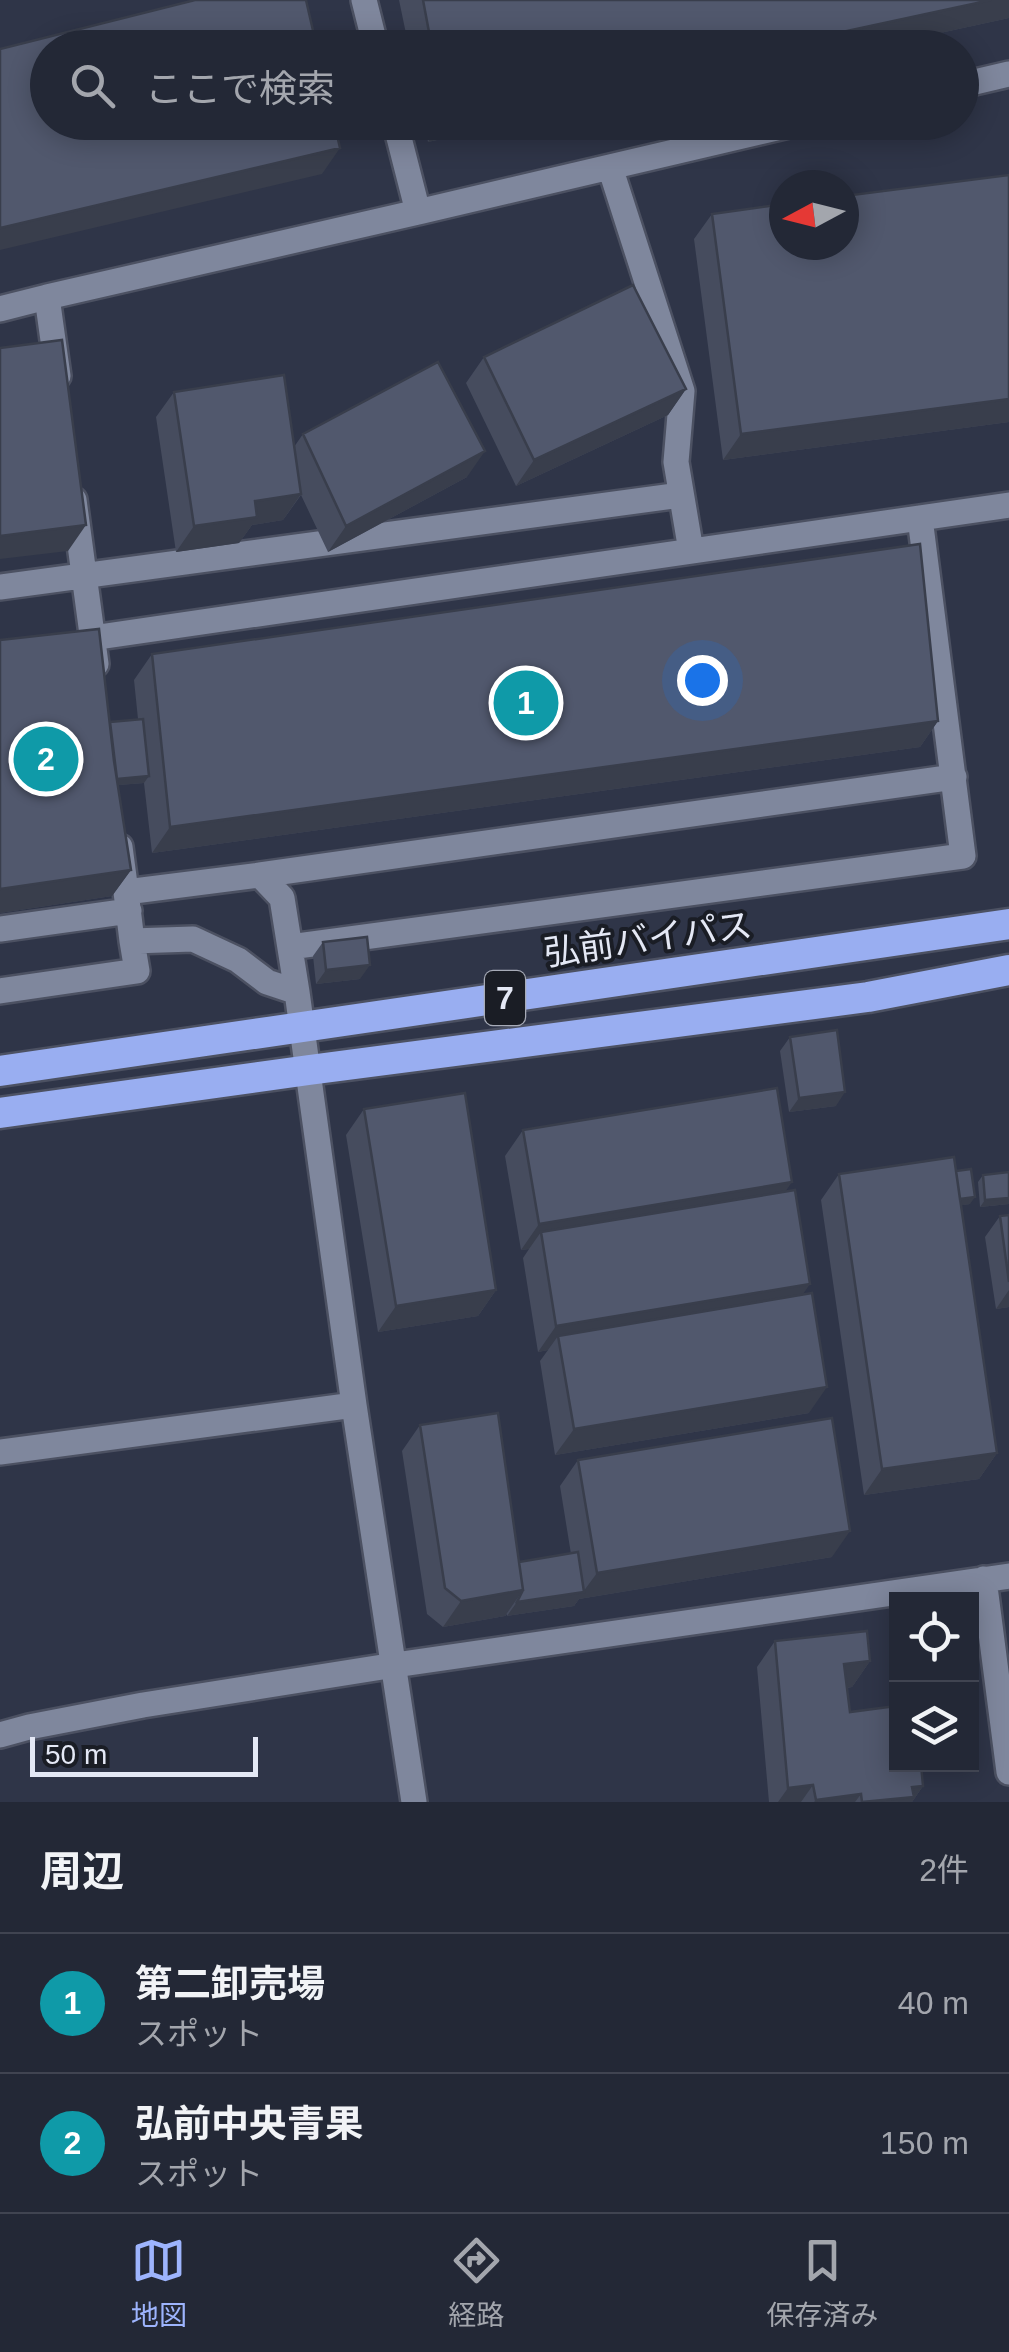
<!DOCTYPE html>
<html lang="ja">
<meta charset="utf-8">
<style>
body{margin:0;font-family:Helvetica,"Noto Sans JP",sans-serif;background:#2f3442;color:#f1f3f6}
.controls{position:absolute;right:30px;bottom:30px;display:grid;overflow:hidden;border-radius:0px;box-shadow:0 5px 25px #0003}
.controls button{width:90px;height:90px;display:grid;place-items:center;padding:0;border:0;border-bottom:2px solid #404451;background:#232836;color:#f1f3f6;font:50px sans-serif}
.compass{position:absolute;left:769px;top:170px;width:90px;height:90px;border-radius:50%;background:#232836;box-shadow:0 5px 25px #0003;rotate:263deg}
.scale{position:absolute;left:30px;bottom:25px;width:228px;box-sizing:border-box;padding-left:10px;border:5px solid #e4e8f5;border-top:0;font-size:28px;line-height:35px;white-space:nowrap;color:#e4e8f5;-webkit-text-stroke:8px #1a1d25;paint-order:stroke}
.you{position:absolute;left:702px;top:680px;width:35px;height:35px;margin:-25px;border:8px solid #fff;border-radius:50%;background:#1a73e8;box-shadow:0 0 0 15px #1a73e833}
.badge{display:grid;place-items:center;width:65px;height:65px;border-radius:50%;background:#9db4fd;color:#fff;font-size:32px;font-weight:700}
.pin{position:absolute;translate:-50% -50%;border:5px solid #fff;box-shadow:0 2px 10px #0006}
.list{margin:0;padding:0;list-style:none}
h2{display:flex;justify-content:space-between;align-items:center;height:130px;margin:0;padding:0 40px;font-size:42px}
h2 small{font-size:32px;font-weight:400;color:#a3a6ad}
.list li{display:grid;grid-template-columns:65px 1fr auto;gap:30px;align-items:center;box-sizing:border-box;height:140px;padding:0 40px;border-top:2px solid #404451}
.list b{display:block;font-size:38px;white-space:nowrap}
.list p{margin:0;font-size:32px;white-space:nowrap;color:#a3a6ad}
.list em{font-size:32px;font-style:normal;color:#a3a6ad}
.icon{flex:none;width:55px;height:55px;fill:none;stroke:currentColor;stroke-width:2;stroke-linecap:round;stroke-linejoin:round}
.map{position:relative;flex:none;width:1009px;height:1802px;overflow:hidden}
.search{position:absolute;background:#232836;box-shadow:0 5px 25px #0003;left:30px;right:30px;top:30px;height:110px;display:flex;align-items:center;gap:25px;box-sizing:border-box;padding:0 35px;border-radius:55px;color:#a3a6ad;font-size:38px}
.sheet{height:410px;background:#232836}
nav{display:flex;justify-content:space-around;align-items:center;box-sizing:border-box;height:140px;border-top:2px solid #404451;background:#232836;font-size:28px;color:#a3a6ad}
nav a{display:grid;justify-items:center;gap:5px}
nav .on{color:#9db4fd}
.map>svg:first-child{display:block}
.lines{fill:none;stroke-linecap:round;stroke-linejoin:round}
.minor-casing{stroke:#4c5162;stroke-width:30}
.highway-casing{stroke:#4c5162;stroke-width:35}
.minor{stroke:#7f879d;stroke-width:25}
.highway{stroke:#99aef1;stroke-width:30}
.wall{fill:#464c5e}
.shaded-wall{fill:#393e4c}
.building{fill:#51586d;stroke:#393e4c;stroke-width:2.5}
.labels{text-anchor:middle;stroke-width:8;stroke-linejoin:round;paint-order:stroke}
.shield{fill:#1a1d25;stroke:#a7abb7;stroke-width:2.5}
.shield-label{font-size:32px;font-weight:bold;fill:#e4e8f5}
.street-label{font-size:35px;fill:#e4e8f5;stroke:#1a1d25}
</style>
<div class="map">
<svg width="1009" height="1802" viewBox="0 0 1009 1802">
<rect width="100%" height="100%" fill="#2f3548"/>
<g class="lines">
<!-- minor casing -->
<g class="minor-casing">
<path id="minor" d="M364,0L376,48
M962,85L1009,74
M610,167L682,391L676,462L691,551
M418,212L802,122
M0,309L47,297
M58,376L47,297L418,212L395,122
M74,500L96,664
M0,587L681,495
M92,638L1009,505
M120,847L126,892
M260,875L954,777
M0,929L129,911
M132,941L126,892L260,875L282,898L297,992
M290,947L963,856L920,518
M0,991L137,971L132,941L193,939L238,960L267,982L297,992L354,1405L414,1802
M0,1452L354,1405
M984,1579L1009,1772
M0,1735L29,1727L143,1705L395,1665L1009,1576"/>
</g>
<!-- highway casing -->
<g class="highway-casing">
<path id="highway" d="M0,1071L1009,924
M0,1113L309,1070L868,997L1009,970"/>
</g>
<!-- minor -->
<use href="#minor" class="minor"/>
<!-- highway -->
<use href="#highway" class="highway"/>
</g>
<!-- wall -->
<path class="wall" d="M399,0H1009V18L871,48H409Z
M424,122H518L428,142Z
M1009,175V422L723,460L694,239L712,214Z
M484,357L686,389L668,415L516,486L466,383Z
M174,392L294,447L303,434L467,477L328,552L301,495L283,520L252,525L239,543L176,552L156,417Z
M0,640L110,722L138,719L134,680L152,654L938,721L920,747L152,853L144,783L118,785L131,870L112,896L0,913Z
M323,942L360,979L316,984L313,956Z
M790,1037L836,1106L789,1112L780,1051Z
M364,1109L496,1290L478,1316L378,1332L346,1135Z
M523,1130L786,1191L803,1295L809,1413L555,1455L540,1361L548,1350L538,1352L523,1258L529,1249L521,1250L505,1156Z
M956,1171L970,1204L961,1205L997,1453L979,1479L864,1495L821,1200L839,1174Z
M1009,1172V1204L980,1207L978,1182L983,1175Z
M1009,1215V1307L996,1309L985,1237L1000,1216Z
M420,1425L519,1562L571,1554L560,1486L578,1460L832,1557L579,1599L574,1606L507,1616V1614L505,1616L443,1627L427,1614L402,1451Z
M775,1641L870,1661L852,1687L847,1688L850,1712L923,1786L912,1802H769L757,1667Z"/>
<!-- shaded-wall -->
<path class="shaded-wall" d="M991,0H1009V18L871,48H768Z
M441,122H518L428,142Z
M340,148L322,174L0,250V228Z
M686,389L668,415L516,486L534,460Z
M1009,399V422L723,460L741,434Z
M485,451L467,477L328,552L346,526Z
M301,494L283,520L252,525L239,543L176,552L194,526L255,501Z
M86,525L68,551L0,559V536Z
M938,721L920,747L152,853L170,827Z
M149,776L144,783L96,787L101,780Z
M131,870L112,896L0,913V889Z
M370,965L360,979L316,984L326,970Z
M845,1092L836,1106L789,1112L799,1098Z
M792,1182L774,1208L541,1232L529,1249L521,1250L539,1224Z
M975,1197L970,1204L943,1208L948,1201Z
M1009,1198V1204L980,1207L985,1200Z
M810,1284L792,1310L558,1336L548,1350L538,1352L556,1326Z
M496,1290L478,1316L378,1332L396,1306Z
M1009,1290V1307L996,1309Z
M827,1387L809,1413L555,1455L574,1429Z
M997,1453L979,1479L864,1495L882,1469Z
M850,1531L832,1557L579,1599L574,1606L507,1616L517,1602L583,1592L597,1573Z
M523,1590L505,1616L443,1627L461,1601Z
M870,1661L852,1687L826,1690L844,1664Z
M813,1785L801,1802H778L788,1788Z
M923,1786L912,1802H872L912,1787Z
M861,1794L855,1802H814L816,1800Z"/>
<!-- building -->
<path class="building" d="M195,0H306L317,48H48V122H334L340,148L0,228V49Z
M423,0H991L768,48H432Z
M1009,175V399L741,434L712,214L784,204V245H844V196Z
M633,285L686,389L534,460L484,357Z
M62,340L86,525L0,536V348Z
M438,362L485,451L346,526L303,434Z
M284,375L301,494L255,501L257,517L194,526L174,392Z
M920,544L938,721L170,827L152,654Z
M99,629L114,761L131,870L0,889V640Z
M143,719L149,776L117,779L110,722Z
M367,937L370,965L326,970L323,942Z
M837,1030L845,1092L799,1098L790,1037Z
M777,1088L792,1182L539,1224L523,1130Z
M465,1093L496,1290L396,1306L364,1109Z
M954,1157L997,1453L882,1469L839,1174Z
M971,1169L975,1197L960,1199L956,1171Z
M1009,1172V1198L985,1200L983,1175Z
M795,1190L810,1284L556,1326L541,1232Z
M1009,1215V1282L1000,1216Z
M812,1293L827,1387L574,1429L558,1336Z
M498,1413L523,1590L461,1601L445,1588L420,1425Z
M832,1418L850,1531L597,1573L578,1460Z
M578,1552L584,1592L517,1602L523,1590L519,1562Z
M867,1631L870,1661L844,1664L850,1712L896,1706V1764H921L923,1786L912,1787L914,1797L862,1802L861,1794L816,1800L813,1785L788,1788L775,1641Z"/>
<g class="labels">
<!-- shield labels -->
<rect class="shield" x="485" y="971" width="40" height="54" rx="8"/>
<g class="shield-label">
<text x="505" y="1009">7</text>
</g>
<!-- street labels -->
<g class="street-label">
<text transform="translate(648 939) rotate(-8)" y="12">弘前バイパス</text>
</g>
</g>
</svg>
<div class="controls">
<button><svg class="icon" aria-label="locate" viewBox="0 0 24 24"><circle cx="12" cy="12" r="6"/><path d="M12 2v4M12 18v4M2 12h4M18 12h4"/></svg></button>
<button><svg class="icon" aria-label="layers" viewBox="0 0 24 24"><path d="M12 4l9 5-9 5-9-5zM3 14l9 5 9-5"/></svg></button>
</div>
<svg class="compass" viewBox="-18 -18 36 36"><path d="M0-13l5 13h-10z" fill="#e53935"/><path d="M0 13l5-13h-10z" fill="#a3a6ad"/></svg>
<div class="scale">50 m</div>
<div class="you"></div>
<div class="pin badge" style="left:526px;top:703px;background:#0f9aa8">1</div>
<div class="pin badge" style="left:46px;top:759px;background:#0f9aa8">2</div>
<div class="search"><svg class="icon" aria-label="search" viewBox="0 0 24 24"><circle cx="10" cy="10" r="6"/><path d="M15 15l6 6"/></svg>ここで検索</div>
</div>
<section class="sheet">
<h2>周辺<small>2件</small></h2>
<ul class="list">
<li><span class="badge" style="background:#0f9aa8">1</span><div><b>第二卸売場</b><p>スポット</p></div><em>40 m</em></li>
<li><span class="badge" style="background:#0f9aa8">2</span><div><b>弘前中央青果</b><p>スポット</p></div><em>150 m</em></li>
</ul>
</section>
<nav>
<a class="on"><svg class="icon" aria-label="map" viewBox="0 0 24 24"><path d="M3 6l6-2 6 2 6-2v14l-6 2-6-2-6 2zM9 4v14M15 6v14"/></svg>地図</a>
<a><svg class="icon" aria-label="directions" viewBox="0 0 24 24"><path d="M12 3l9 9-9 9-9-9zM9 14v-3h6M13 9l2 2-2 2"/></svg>経路</a>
<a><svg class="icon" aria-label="saved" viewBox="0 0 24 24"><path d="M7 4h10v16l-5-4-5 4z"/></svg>保存済み</a>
</nav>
